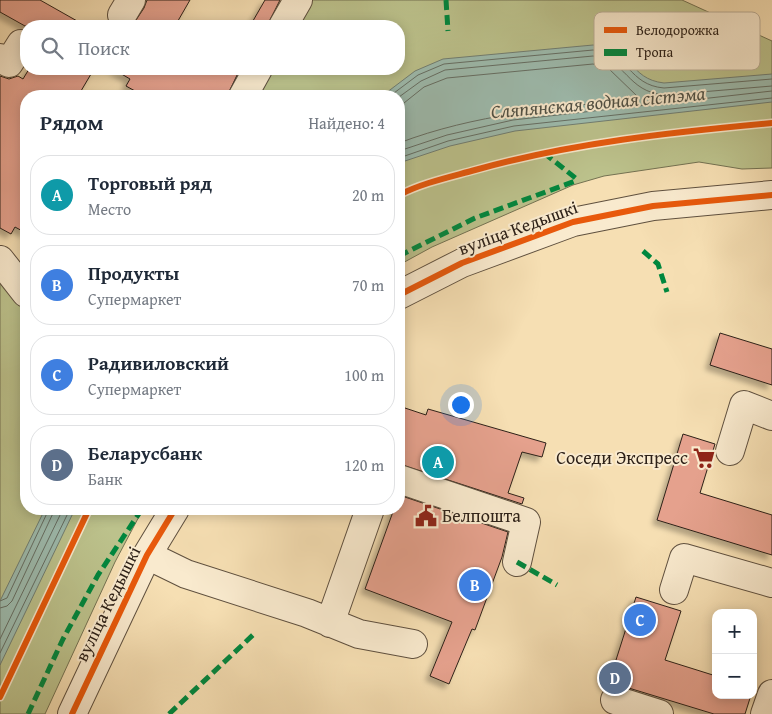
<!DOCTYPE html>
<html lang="ru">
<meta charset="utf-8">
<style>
body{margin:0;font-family:"Gentium Book Plus",serif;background:#f6f6f7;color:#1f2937}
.controls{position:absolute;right:15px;bottom:15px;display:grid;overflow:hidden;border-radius:10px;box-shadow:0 2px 12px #0003}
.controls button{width:45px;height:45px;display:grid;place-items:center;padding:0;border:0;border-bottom:1px solid #e0e1e3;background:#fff;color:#1f2937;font:25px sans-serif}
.you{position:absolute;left:460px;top:404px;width:18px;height:18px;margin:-12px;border:4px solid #fff;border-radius:50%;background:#1a73e8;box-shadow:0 0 0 8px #1a73e833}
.badge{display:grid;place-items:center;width:32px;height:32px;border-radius:50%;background:#2563eb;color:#fff;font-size:16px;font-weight:700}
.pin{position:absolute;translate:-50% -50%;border:2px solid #fff;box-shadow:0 1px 5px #0006}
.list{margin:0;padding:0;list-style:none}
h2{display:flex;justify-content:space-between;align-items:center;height:65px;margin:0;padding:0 20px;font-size:21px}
h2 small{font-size:16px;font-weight:400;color:#747a83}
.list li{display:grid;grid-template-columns:32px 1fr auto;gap:15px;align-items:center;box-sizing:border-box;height:80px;margin:0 10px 10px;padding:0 10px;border:1px solid #e0e1e3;border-radius:20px}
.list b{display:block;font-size:19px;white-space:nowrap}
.list p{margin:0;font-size:16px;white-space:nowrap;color:#747a83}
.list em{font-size:16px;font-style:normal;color:#747a83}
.icon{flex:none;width:28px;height:28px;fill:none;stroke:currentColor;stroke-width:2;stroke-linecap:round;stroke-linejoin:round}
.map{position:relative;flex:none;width:772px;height:714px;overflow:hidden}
.search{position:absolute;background:#fff;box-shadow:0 2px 12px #0003;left:20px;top:20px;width:385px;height:55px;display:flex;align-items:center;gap:12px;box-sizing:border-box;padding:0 18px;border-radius:20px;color:#747a83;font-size:19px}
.panel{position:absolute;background:#fff;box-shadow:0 2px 12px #0003;left:20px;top:90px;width:385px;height:425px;border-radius:20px}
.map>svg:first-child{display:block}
.green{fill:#bcc28c;stroke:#747252}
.water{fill:#9dbcaf;stroke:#707e73}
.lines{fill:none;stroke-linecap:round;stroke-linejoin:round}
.shore{stroke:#656e64;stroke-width:1}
.building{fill:#e5a18d;stroke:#2d2118;filter:url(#shadow)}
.minor-casing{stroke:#5f503f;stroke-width:30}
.minor{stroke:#f9eace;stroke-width:28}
.quiet{stroke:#00873e;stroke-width:5;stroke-dasharray:10 5;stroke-linecap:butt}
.cycleway-casing{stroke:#f9eace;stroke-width:9}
.cycleway{stroke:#e8590c;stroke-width:6}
.labels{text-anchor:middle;stroke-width:4;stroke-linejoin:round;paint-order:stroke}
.street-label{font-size:18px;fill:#2d2118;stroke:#f9eace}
.poi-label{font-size:18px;fill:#2d2118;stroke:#f9eace;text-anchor:end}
.water-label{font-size:19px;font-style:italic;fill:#4f5045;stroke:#f9eace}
.key{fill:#f9eace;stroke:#bcae97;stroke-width:1}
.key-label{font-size:14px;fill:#2d2118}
</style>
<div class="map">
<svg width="772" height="714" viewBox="0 0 772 714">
<defs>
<filter id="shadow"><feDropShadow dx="-4.5" dy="4.5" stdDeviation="2.5" flood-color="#0004"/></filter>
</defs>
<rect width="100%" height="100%" fill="#f6dfb3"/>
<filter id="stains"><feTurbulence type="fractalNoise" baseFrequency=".004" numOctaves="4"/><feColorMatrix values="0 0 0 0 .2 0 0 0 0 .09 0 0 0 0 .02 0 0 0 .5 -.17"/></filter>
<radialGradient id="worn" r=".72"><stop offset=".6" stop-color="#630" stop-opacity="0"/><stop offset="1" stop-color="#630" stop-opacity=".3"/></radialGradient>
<!-- green -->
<path class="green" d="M290,0H682L772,41V168L742,169L699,162L604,176L573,185L432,247L399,265V96H235L250,69H399V26H275Z
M0,259L26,276V509H143L115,562L45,714H0Z"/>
<!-- water -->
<path class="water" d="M593,45C634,48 628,79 664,83L772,74V102L515,131L450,146L399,163V96H382L415,71L443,59Z
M45,509H75L0,665V601Z"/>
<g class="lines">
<!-- shore -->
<path class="shore" d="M390,96L418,75L444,64L593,50C630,53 628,85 664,88L772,79
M399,97L421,81L445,70L593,56C627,59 626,92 665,95L772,86
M399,107L424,87L447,78L593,64L607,67L637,96L635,99C554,108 475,114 399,143
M399,151L447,135L513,120L772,91
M399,158L448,141L514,126L772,98
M0,601L7,598L49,509
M0,608L7,606L12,601L55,509
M0,639L63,509
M0,653L70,509"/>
</g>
<!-- building -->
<path class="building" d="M0,0H40L86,26H25L0,12Z
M147,0H190L175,26H132L144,8Z
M265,0H280L267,26H250Z
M29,69H94L78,96H26V233L15,227L11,234L0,228V76L9,79L18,76L23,79Z
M113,69H236L239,71L227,96H144L126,86L130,79Z
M720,333L772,349V385L710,365Z
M399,406L426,415L428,409L546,443L542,457L522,452L508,493L524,498L522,504L399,464Z
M683,434L715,444L700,493L772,515V555L657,520Z
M399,495L508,532L502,557L475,630L472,629L449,684L430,676L452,622L365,589L394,509H399Z
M636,597L681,611L665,660L716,676V695H751L745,714H714L609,682Z"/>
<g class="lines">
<!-- minor casing -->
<g class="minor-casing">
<path id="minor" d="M122,15L131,0
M283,26L298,0
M0,58L9,63L21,44
M243,96L258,69
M0,260L26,293
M399,295L462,263L573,222L653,206L772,195
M730,451L744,405L772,416
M399,479L526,522L517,562
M147,555L186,574L307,613L359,634L413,644
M674,590L684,558L772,583
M330,623L370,509
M615,700L659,714
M72,714L147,555L175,509
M765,714L772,694"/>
</g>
<!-- minor -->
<use href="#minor" class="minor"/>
<!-- quiet -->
<path class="quiet" d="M446,0L448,31
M544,153L578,180
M643,251L658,264L667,292
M399,256L475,218L578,180
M517,562L557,585
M28,714L63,639L98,575L142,509
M169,714L254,634"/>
<!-- cycleway casing -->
<g class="cycleway-casing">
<path id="cycleway" d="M399,195C422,183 450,177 475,170C571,143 672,132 772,123
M399,295L462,263L573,222L653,206L772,195
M0,697L89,509
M72,714L147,555L175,509"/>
</g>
<!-- cycleway -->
<use href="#cycleway" class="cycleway"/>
</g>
<!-- icons -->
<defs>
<g id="supermarket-bare" transform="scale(1.725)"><path d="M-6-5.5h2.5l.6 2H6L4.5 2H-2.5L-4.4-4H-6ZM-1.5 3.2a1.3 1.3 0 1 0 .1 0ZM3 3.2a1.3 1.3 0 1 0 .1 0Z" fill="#8f2418" stroke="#f9eace" stroke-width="2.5" paint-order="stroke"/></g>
<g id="civic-bare" transform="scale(1.725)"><path d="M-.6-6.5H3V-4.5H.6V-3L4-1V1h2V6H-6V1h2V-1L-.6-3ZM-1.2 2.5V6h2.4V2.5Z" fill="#8f2418" stroke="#f9eace" stroke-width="2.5" paint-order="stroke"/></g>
</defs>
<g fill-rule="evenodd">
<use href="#supermarket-bare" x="704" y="458"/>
<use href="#civic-bare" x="426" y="516"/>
</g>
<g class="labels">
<!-- street labels -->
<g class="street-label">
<text transform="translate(518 228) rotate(-20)" y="6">вуліца Кедышкі</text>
<text transform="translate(108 604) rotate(-64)" y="6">вуліца Кедышкі</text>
</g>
<!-- poi labels -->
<g class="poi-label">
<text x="688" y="464">Соседи Экспресс</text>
<text x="442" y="522" text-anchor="start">Белпошта</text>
</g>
<!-- water labels -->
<g class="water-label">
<text transform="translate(598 102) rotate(-5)" y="7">Сляпянская водная сістэма</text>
</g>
</g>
<!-- legend -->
<rect x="594" y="12" width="166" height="58" rx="8" class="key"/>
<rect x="604" y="27" width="23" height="6" fill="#e8590c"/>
<rect x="604" y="49" width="23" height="7" fill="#00873e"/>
<g class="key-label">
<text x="636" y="35">Велодорожка</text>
<text x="636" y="57">Тропа</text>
</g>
<rect width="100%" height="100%" filter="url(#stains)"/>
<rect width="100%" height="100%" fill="url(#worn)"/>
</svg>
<div class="controls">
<button>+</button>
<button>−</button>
</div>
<div class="you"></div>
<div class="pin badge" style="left:438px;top:462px;background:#0f9aa8">A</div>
<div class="pin badge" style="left:475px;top:585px;background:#3f7fe0">B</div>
<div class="pin badge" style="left:640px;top:620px;background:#3f7fe0">C</div>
<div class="pin badge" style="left:615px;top:678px;background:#5c6f8a">D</div>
<div class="search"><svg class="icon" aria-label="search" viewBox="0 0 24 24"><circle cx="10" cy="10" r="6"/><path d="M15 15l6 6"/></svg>Поиск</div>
<section class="panel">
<h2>Рядом<small>Найдено: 4</small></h2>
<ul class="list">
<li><span class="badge" style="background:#0f9aa8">A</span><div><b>Торговый ряд</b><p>Место</p></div><em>20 m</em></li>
<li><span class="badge" style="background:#3f7fe0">B</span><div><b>Продукты</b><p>Супермаркет</p></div><em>70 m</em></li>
<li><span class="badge" style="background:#3f7fe0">C</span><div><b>Радивиловский</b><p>Супермаркет</p></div><em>100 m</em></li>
<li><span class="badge" style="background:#5c6f8a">D</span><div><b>Беларусбанк</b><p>Банк</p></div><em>120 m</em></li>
</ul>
</section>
</div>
